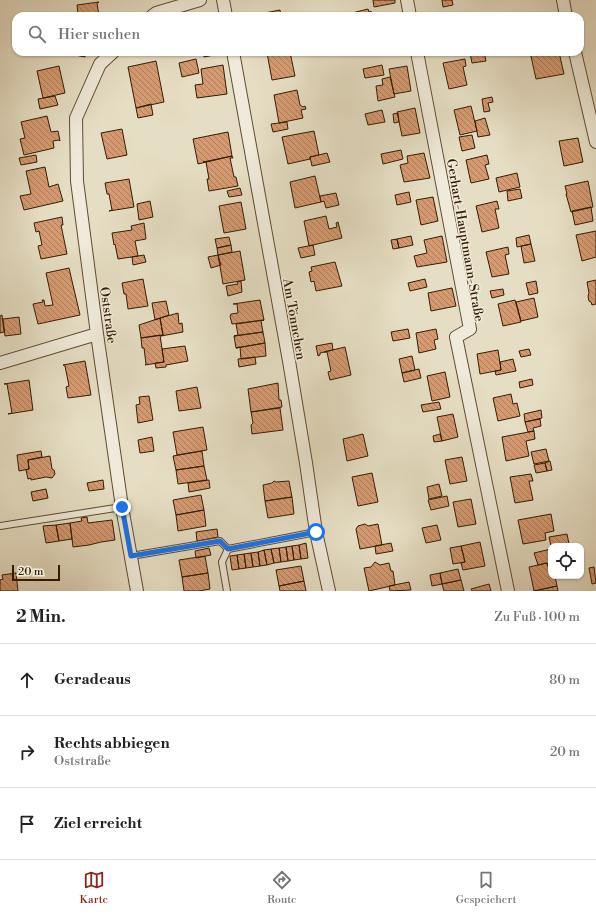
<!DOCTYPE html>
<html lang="de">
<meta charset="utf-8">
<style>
body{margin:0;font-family:"Libre Bodoni",serif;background:#f6f6f6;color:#222}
.controls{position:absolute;right:12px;bottom:12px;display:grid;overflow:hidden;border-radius:8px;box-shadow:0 1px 3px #0004}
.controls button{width:36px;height:36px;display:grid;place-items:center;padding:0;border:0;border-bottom:1px solid #e0e0e0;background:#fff;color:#222;font:20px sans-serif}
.scale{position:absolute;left:12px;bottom:10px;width:48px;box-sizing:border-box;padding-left:4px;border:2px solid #341c01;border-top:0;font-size:11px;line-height:14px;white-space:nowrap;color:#341c01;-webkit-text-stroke:3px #efead9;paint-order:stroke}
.stop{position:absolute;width:12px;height:12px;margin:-9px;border:3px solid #1a73e8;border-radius:50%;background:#fff}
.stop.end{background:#1a73e8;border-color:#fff;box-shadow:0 1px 4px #0008}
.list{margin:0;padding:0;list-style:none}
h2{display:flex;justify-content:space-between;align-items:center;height:52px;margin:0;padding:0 16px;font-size:17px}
h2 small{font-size:13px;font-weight:400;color:#767676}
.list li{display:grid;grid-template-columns:26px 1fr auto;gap:12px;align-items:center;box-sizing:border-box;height:72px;padding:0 16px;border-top:1px solid #e0e0e0}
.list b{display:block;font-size:15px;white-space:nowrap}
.list p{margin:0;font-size:13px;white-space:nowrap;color:#767676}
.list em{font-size:13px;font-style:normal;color:#767676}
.icon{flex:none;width:22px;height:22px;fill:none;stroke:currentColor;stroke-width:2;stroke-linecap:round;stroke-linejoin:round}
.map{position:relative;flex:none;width:596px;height:591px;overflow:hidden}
.search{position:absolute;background:#fff;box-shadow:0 1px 3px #0004;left:12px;right:12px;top:12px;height:44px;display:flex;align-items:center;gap:10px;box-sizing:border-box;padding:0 14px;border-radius:12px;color:#767676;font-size:15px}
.sheet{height:268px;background:#fff}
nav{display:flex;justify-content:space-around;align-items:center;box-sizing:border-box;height:56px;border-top:1px solid #e0e0e0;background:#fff;font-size:11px;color:#767676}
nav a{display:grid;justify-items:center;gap:2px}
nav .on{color:#8f2418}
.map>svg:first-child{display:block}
.building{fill:url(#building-back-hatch);stroke:#341c01}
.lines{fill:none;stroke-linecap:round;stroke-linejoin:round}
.lane-casing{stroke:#604c32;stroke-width:8}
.street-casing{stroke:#604c32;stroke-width:14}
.lane{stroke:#efead9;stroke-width:6}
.street{stroke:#efead9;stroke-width:12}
.route{stroke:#1a73e8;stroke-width:5}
.labels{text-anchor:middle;stroke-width:3;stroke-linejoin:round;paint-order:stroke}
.street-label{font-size:13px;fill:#341c01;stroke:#efead9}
</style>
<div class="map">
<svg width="596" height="591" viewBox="0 0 596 591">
<defs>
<pattern id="building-back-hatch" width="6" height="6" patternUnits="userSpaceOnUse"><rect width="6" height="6" fill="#d59a72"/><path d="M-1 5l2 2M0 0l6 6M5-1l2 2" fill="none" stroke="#ae7d5b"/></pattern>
</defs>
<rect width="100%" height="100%" fill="#e6dec4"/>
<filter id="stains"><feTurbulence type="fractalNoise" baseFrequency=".005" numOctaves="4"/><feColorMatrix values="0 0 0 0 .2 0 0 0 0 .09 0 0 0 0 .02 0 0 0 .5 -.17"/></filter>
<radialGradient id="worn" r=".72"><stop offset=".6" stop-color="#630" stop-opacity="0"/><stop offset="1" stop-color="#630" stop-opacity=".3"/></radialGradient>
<!-- building -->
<path class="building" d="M373,0H395V3L374,7Z
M442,0H452L453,5L443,7Z
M99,2L97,3L99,16H76V14H78L77,5Z
M368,9L369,12L371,11L372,16H353L352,13Z
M280,10L281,16H249Z
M71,52H86L85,57L70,54Z
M203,52H219V54L204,57Z
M290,52L295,76L272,80L267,53Z
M474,52H484L486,61L472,63L470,53Z
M530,52H559L564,74L536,79Z
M196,59L199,73L182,77L179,63Z
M465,59L466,66L463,67L467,85L449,89L443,63Z
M156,61L164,102L136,108L128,67Z
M223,65L227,94L197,98L195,85L203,84L201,69Z
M382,65L384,75L365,78L363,69Z
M59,66L65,93L43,98L37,71Z
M407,66L411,91L394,94L389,69Z
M390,77L395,97L378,101L376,86L383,85L382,79Z
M297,90L300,105L303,107L305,106L306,109L301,110L303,118L279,123L274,95Z
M55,96L58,105L40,109L38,99Z
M492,97L493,102L488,103L490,111L484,112L482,99Z
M151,104L153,115L138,118L136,108Z
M471,106L477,131L460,135L454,110Z
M415,108L420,133L402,136L397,112Z
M382,110L385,122L368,125L365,114Z
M398,113L399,122L394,123L393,114Z
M47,116L51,132L58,131L60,141L59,140L53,141L54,148L24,155L20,139L25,138L21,122Z
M485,118L490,135L478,137L475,121Z
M287,122L288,129L273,132L271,124Z
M122,129L127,155L107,159L101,133Z
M314,131L319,155L310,157V159L288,164L282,137Z
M228,132L232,156L198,164L193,139Z
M472,135L475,148L462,151L459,137Z
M578,138L583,162L564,166L559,141Z
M401,150L403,159L383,164L381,154Z
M327,153L330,162L312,166L310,157Z
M424,153L430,178L404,182L400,165L408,163L407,156Z
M36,155L37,162L21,165L19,158Z
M487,155L489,164L485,165L489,179L471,183L466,160Z
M232,156L233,158H230L234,177H236L238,186L209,191L207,179H209L206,162H203Z
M45,167L49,187L58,184L63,201L24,210L20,196L31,194L26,171Z
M517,173L520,187L499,192L496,178Z
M315,176L321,202L295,208L290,182Z
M129,179L134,207L109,211L112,210L109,194H107L105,183Z
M588,181L593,207L571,212L566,194H567L565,186Z
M240,188L242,195L229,197L227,191Z
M520,189L522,198L508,201L507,191Z
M409,192L411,202L397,205L395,195Z
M336,193L339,205L326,208L324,201L321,202L320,196Z
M433,197L438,221L421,225L416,200Z
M150,201L153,217L139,220L137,204Z
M497,201L499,209H495L499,228L482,232L476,206Z
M241,202L246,229L224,233L219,206Z
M591,207L593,221L575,225L572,211Z
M326,216L329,229L337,227L336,223L338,222L342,238L309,246L304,221Z
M62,217L63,225H61L67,254L41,259L38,246L42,245L39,231L36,232L34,223Z
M144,223L146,239L135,241L138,256L118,259L115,244L114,245L112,233L132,230L131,226Z
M596,231V257L582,261L576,235Z
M529,235L531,244L517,247L516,238Z
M411,236L413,245L399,248L397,239Z
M442,236L447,262L417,267L414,256L427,253L424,240Z
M229,237L231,245L217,248L215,239Z
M397,239L399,248L393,249L391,240Z
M531,244L535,261L524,263L521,246Z
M231,245L232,252L218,255L217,248Z
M313,245L315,255L301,258L298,248Z
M508,247L509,254L505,255L509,274L492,277L486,252Z
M240,251L245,280L223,284L218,255Z
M144,255L146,262L133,265L132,257Z
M218,255L221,265L211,268L208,257Z
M335,262L342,286L316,291L314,281L311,282L309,272L312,271L311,267Z
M69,268L80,315L38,324L33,304L43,302L42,300H44L45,306L53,305L46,273Z
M143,279L148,306L128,309L126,294H124L122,283Z
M425,279L427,287L410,291L408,283Z
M596,280V304L592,305L591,302L589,301L588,296L589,293L587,282Z
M241,281L242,292L228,296L226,286L238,284L237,282Z
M536,281L538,293L529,295L526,283Z
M452,288L456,306L431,311L428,293Z
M503,289L504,295L492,298L490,291Z
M534,298L538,317L521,321L516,302Z
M260,300L264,320L232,324L230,316L231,314L238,313L237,304H233Z
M515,300L521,322L503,326L498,304Z
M166,301L169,315L155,320L152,303Z
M178,313L179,324L182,323L183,332L161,336L163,335L160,318Z
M2,315L4,332L0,333V316Z
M19,317L21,334L5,336L3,319Z
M160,318L163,335L141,338L139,325Z
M264,320L261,321L263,332L234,336L238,335L236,324Z
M408,329L410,338L393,341L391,332Z
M436,329L438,339L434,340L436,349L419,353L416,333Z
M263,332L265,343L236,348L234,336Z
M160,335L164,362L145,365L146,364L144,348H142L141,338Z
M265,343L266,356L241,359L240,347L236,348Z
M332,343L333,350L320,353V355L318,356L316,346Z
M185,346L188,361L166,365V367L156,368L155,363L164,362L162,349Z
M345,347L351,375L330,380L328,372L331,371L327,352H324Z
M529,349L531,355L521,357L519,351Z
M498,350L501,370L480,374L477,354Z
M412,356L415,370L402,373L399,359Z
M255,357L256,364L239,367L238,359Z
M513,359L516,371L496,375L495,371L501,370L500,362Z
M85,361L91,395L68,398L66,387L69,386L65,366L63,365Z
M419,369L421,378L404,382L402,373Z
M445,372L450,397L432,401L427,376Z
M532,379L533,385L520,388L519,382Z
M29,380L33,410L8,414L12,413L7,384H4Z
M278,383L279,400H281L282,407L251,412L248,389Z
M197,387L201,408L179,411L176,391Z
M511,394L513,404L517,403L520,416L498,421L493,398Z
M149,396L153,420L138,423L136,405L140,404L139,397Z
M439,402L441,409L423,412L421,405Z
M280,408L283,430L252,434L251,425L253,423L251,412Z
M541,410L542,418L525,422L524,414Z
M453,414L458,437L442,441L437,417Z
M540,419L541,426L533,428L534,431L528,432L525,422Z
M203,427L207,450L177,455L173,432Z
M534,431L535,439L526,441L529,456L506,461L502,437Z
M363,434L368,456L347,461L343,439Z
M440,434L442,441L434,442L433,436Z
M152,437L154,451L140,453L138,440Z
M546,449L549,461L534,464L531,452Z
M41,451L42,457L28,460L29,469L19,471L17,455Z
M202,451L204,466L176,470L173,456Z
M50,456L52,469L54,470L55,474L52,478L46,477L31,480V478L28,479L26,470L29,469L28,460Z
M462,457L467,481L450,484L445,460Z
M550,461L552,470L547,471L545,463Z
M545,463L547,471L536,473L534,465Z
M204,466L207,480L178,484L176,470Z
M372,473L378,502L358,506L352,477Z
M531,474L533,481H529L533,500L515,503L510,477Z
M103,480L104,489L89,491L87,483Z
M209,480L210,488L189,492L188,483Z
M274,481L276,482L289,481L292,497L265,501L263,485L272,483Z
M439,484L442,496L429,499L427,487Z
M46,489L48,498L33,501L31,492Z
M201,495L204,510L176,515L173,500Z
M447,496L449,506L431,510L428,500Z
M292,497L294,514L268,518L265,501Z
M471,499L476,524L458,527L453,502Z
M204,510L206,526L178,531L176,515Z
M551,514L554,531L545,533L546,540L523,544L518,520Z
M87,517L88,523L112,520L115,540L101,542L89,545L73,547L70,523L82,521L81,518Z
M70,523L72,539L59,541L56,525Z
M365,524L368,526L378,524L382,545L360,549L356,529L358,526Z
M56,525L59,541L46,543L43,526Z
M437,525L441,540L426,543L422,528Z
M217,529L218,537L197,541L196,532Z
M567,534L569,544L551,546L549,537Z
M480,542L485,566L463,570L461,563L465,562L461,546Z
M306,543L308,558L301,559L299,545Z
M391,543L393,551L376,554L375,546Z
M299,545L301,559L294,560L292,546Z
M292,546L294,560L288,561L286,547Z
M461,546L465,562L453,564L450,548Z
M286,547L288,561L281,562L279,548Z
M209,548L211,555L196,558L195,551Z
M279,548L281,562L274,563L271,549Z
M271,549L274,563L267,565L264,550Z
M551,549V564L548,565L547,563L538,565L534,553Z
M264,550L267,565L260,566L258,552Z
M258,552L260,566L253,567L251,553Z
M251,553L253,567L246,568L244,554Z
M244,554L246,568L239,569L237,555Z
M237,555L239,569L232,570L230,556Z
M205,556L208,573L182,577L179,560Z
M375,562L380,565L389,563L391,571H393L395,585L369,591L364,568L371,567Z
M547,563L550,573H551V576H555L557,586L534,591L529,567Z
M301,566L304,581L279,586L276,570Z
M594,567L596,583L592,584L589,568Z
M458,569L461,580L442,584L440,573Z
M16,573L18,591H0V580L3,579L2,575Z
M208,573L210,589L199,591H184L182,577Z
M440,573L442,584L432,586L430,575Z
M461,580L464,591H444L442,584Z
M304,581L306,591H280L279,586Z
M409,582L411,590L390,591L389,586Z
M489,584L491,591H472L471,589Z
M557,586L558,591H534Z"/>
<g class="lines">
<!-- lane casing -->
<g class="lane-casing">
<path id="lane" d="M0,526L122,507
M131,556L220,541L228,549L316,532
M227,591L222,562L228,549"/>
</g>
<!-- street casing -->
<g class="street-casing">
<path id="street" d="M223,0L226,16
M407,0L410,16
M563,0L566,16
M152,16L156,13L200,0
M113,52L100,64L76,118L77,181L97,334L122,507L137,591
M233,52L289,361L306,463L316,532L329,591
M417,52L470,329L456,337L508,591
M575,52L596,142
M0,363L97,334"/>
</g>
<!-- lane -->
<use href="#lane" class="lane"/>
<!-- street -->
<use href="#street" class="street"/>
</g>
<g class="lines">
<!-- route -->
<path class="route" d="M122,507L131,556L220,541L228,549L316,532"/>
</g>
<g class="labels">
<!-- street labels -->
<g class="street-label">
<text transform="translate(466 240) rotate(80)" y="5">Gerhart-Hauptmann-Straße</text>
<text transform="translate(109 315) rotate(82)" y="5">Oststraße</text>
<text transform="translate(295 319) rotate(80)" y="5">Am Tönnchen</text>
</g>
</g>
<rect width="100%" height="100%" filter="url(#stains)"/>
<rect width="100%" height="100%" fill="url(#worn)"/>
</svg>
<div class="controls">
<button><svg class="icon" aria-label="locate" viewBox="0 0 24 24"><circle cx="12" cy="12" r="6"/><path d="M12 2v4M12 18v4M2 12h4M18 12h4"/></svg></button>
</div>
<div class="scale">20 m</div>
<div class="stop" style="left:316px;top:532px"></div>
<div class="stop end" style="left:122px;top:507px"></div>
<div class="search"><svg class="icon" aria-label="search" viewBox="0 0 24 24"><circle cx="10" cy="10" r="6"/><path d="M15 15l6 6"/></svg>Hier suchen</div>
</div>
<section class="sheet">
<h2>2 Min.<small>Zu Fuß · 100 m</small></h2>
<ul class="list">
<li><svg class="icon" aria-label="ahead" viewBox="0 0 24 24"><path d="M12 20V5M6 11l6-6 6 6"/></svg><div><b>Geradeaus</b></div><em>80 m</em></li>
<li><svg class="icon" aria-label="right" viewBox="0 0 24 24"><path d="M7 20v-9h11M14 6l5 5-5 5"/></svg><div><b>Rechts abbiegen</b><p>Oststraße</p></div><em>20 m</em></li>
<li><svg class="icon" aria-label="arrive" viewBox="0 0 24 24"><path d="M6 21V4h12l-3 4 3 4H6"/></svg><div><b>Ziel erreicht</b></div></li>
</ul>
</section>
<nav>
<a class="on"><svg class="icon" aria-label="map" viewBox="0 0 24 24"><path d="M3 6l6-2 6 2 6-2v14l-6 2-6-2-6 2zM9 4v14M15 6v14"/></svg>Karte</a>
<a><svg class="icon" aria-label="directions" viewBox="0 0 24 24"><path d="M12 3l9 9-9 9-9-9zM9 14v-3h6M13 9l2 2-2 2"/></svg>Route</a>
<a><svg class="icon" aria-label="saved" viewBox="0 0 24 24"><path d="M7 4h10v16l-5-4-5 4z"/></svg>Gespeichert</a>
</nav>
